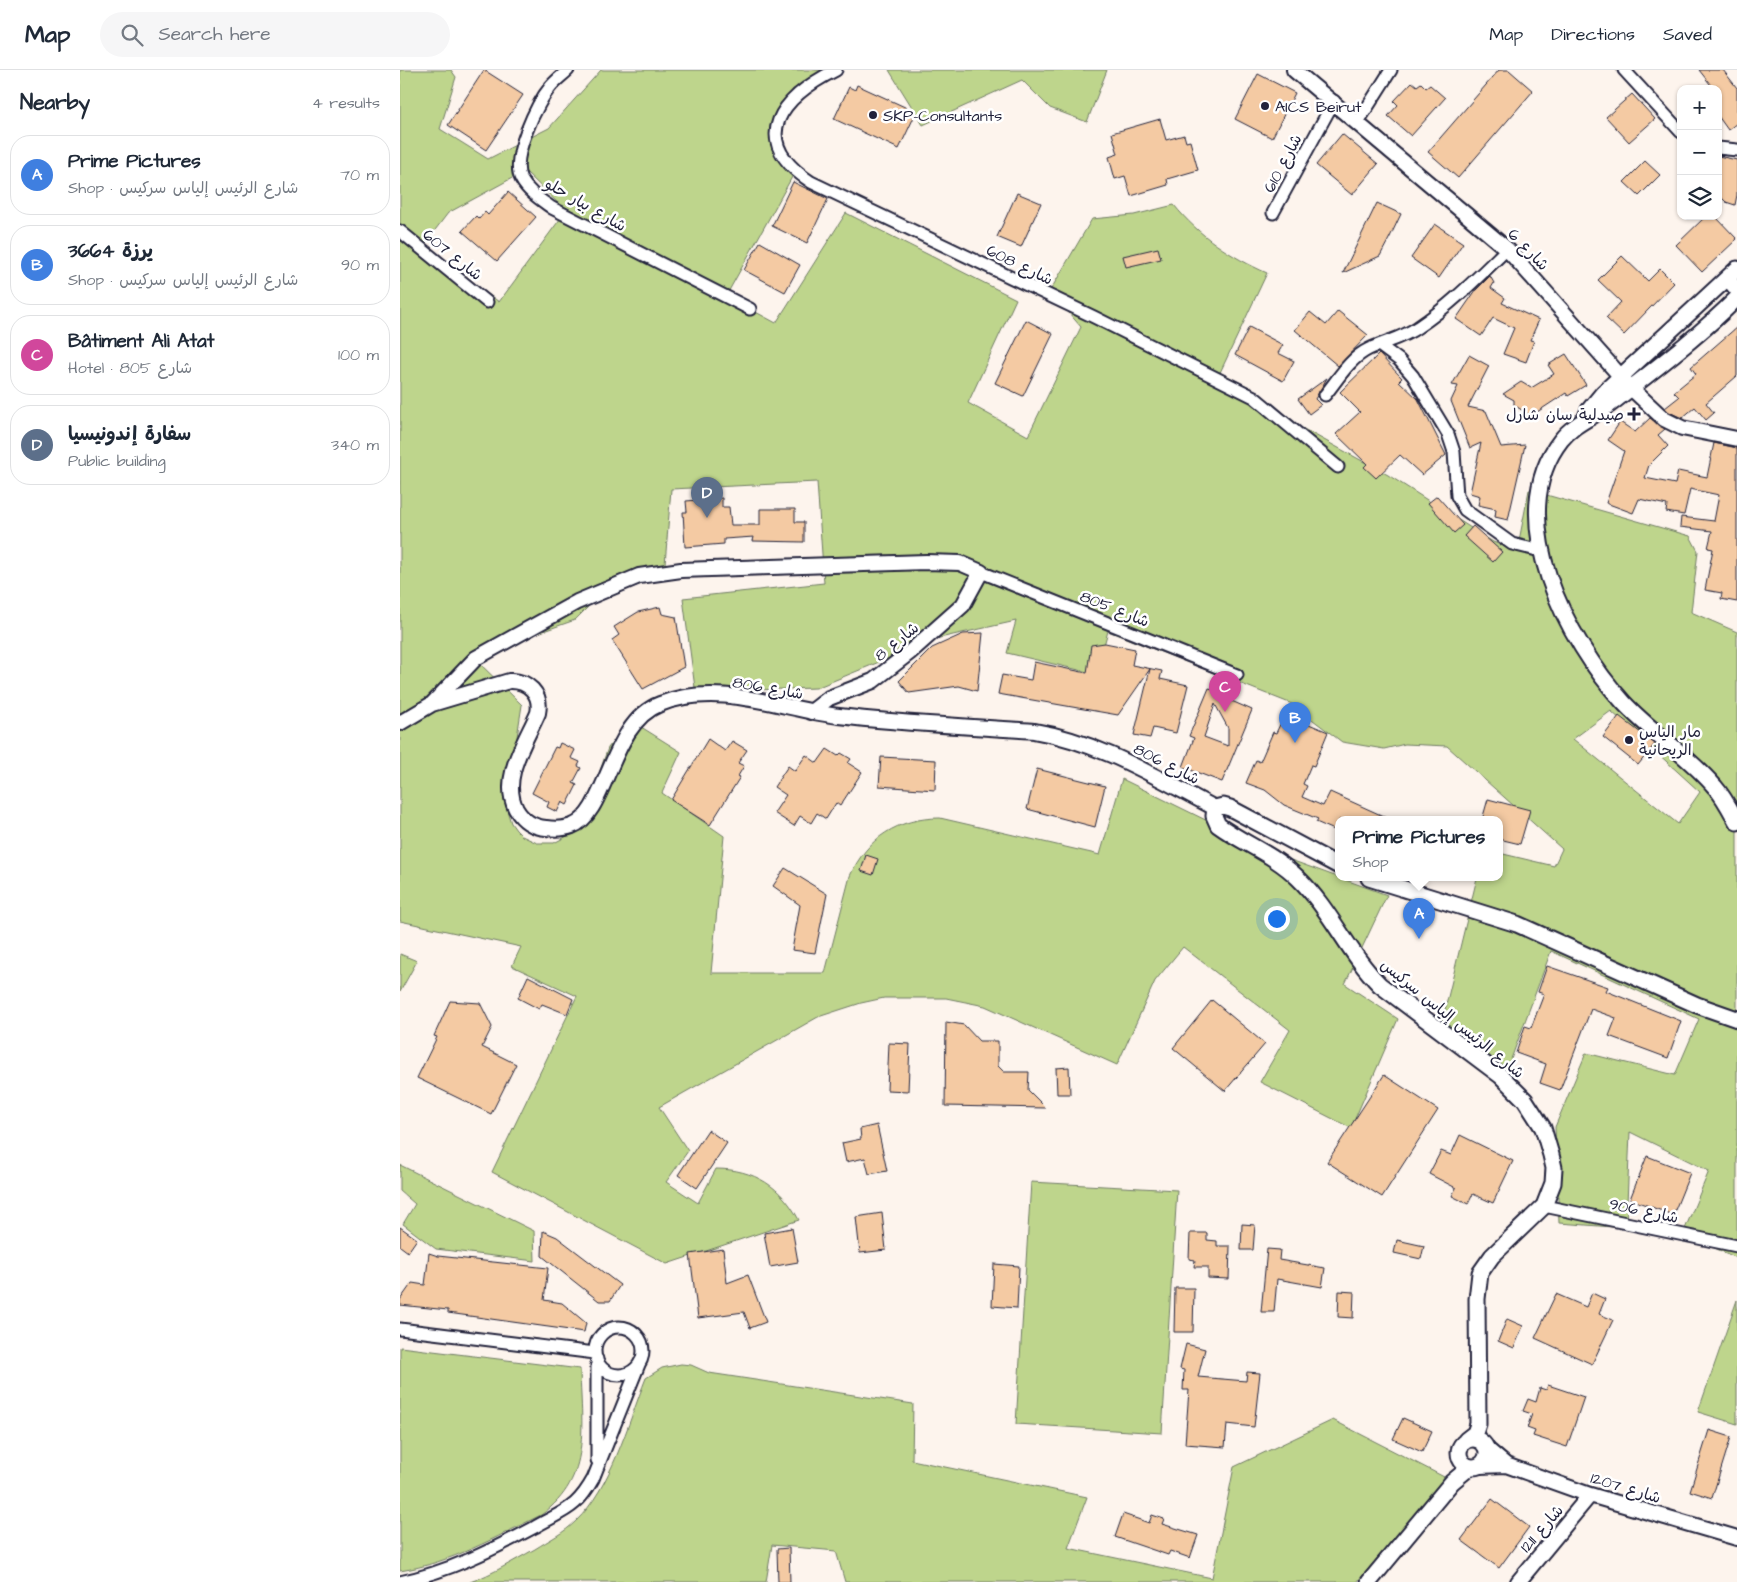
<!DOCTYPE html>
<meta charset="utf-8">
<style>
body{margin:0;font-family:"Architects Daughter","Playpen Sans Arabic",sans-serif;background:#f6f6f7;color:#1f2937}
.controls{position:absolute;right:15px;top:15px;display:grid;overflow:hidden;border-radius:10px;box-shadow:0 1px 4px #0004}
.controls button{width:45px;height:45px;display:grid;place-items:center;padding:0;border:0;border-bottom:1px solid #e0e1e3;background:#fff;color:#1f2937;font:25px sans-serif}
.you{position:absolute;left:876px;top:848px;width:18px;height:18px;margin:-12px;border:4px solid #fff;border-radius:50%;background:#1a73e8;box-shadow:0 0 0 8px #1a73e833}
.badge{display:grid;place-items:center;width:32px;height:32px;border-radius:50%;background:#db2777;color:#fff;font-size:16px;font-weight:700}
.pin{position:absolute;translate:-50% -41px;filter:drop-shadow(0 1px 2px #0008)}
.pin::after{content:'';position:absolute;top:26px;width:18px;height:15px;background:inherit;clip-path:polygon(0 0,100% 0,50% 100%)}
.popup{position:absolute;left:935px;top:746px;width:168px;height:65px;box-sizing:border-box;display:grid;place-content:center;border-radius:10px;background:#fff;filter:drop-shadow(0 1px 4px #0005);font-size:16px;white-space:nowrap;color:#747a83}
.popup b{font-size:19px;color:#1f2937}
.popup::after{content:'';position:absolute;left:50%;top:100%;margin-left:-10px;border:10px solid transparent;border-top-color:#fff}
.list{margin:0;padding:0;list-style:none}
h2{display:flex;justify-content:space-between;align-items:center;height:65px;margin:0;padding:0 20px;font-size:21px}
h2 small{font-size:16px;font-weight:400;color:#747a83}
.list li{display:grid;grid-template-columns:32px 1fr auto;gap:15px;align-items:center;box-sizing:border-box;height:80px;margin:0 10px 10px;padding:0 10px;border:1px solid #e0e1e3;border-radius:20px}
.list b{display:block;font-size:19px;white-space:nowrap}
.list p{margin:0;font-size:16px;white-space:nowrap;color:#747a83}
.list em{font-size:16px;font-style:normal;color:#747a83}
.icon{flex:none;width:28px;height:28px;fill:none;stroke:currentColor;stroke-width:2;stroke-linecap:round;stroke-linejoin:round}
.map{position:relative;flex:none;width:1337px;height:1512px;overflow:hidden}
header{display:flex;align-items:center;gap:30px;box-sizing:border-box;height:70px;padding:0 25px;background:#fff;border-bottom:1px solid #e0e1e3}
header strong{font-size:24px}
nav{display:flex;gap:28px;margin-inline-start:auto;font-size:18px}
.search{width:350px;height:45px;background:#f6f6f7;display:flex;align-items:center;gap:12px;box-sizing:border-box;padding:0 18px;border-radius:28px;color:#747a83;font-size:19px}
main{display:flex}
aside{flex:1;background:#fff}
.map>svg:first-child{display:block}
.green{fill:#bed58c;stroke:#707c64;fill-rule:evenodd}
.building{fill:#f4caa3;stroke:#22223b;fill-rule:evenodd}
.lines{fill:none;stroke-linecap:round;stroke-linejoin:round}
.minor-casing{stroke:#22223b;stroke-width:15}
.tertiary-casing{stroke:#22223b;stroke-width:18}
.secondary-casing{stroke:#22223b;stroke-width:19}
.minor{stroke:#fff;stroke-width:11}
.tertiary{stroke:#fff;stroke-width:14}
.secondary{stroke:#fff;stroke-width:15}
.poi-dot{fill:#22223b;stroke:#fff;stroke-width:2}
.labels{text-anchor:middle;stroke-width:5;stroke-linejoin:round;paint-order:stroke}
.poi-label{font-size:16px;fill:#22223b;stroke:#fff;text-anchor:start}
.street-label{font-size:16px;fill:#22223b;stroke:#fff}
</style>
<header>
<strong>Map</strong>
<div class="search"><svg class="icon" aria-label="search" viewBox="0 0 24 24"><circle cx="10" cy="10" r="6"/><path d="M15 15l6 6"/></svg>Search here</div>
<nav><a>Map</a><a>Directions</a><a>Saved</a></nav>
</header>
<main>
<aside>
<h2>Nearby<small>4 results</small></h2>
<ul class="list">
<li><span class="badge" style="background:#3f7fe0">A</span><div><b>Prime Pictures</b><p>Shop · شارع الرئيس إلياس سركيس</p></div><em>70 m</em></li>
<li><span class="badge" style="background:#3f7fe0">B</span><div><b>يرزة 3664</b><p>Shop · شارع الرئيس إلياس سركيس</p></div><em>90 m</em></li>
<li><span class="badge" style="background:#d1479c">C</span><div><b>Bâtiment Ali Atat</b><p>Hotel · شارع 805</p></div><em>100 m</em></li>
<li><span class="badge" style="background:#5c6f8a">D</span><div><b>سفارة إندونيسيا</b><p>Public building</p></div><em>340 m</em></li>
</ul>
</aside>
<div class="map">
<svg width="1337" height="1512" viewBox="0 0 1337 1512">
<rect width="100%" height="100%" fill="#fdf4ed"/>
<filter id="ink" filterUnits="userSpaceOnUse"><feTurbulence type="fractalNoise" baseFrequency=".02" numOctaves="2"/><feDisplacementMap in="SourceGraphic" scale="10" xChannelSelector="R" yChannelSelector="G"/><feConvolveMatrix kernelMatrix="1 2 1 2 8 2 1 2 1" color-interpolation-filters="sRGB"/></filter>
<g filter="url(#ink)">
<!-- green -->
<path class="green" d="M0,0H51L56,7L40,59L88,89L149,58L201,0H436L393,19L387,29L380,61L385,81L397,98L326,226L376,253L446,143L616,229L568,333L628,366L681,257L650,221L692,149L734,145L774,135C799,166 831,187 867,203L816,311L988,405L1093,472L1117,481L1129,420L1290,466L1298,481L1291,542L1337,562V1188L1283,1164L1309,1101L1230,1062L1226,1158L1159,1153L1155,1057L1186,983L1275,1005L1299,949L1151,881L1104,1008L1039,964L1077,808H1099V783L1154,796L1162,779L1047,676L1005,674L984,679L942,672L892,634L708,561L696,604L607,583L616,551L535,569L416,618L353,620L295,618L283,528L424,513L417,412L271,419L264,507L197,528L175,550L72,586L122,635L106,737L111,753L116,760L122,766L137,773H154L175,762L186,740L208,678L230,650L281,682L262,723L324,766L311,903H425L450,806C467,768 498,748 540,748L700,785L722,709L877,785L987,825L945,914L998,949L951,1058L860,1012L890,960L783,877L755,911L717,995L585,936L546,928H484L461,933L418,947L259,1037L288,1081L266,1112L298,1133L316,1099C354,1099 382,1117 399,1150L267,1194L92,1102L177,926L112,896L121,877L0,851ZM125,101L166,141L99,232L23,176L48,143ZM1211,641L1300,722L1278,754L1173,669Z
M489,0H707L687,52L650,38L622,10L523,55Z
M0,884L17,891L0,922Z
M0,1095L134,1161L135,1191L36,1179L3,1154L15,1134L0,1121Z
M631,1112L777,1120L762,1363L616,1354Z
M1337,1230V1354L1298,1342Z
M0,1277L180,1299C181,1355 193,1408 141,1445C96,1467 51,1493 0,1501Z
M281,1294L291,1295L309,1303L513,1334L512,1390L687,1427L668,1478L812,1508L834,1397L933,1350L1046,1408L957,1512H445L436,1481L372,1475L366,1512H70C93,1504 113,1491 135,1479C149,1470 164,1463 176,1451C211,1418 228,1353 246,1308L262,1298Z"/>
<!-- building -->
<path class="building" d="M84,0L123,25L86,80L48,55Z
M1099,0H1109L1133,21L1058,108L1028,82Z
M1299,0H1323L1337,18V53L1328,60L1318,46V19H1314Z
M858,4L895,23L872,68L835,49Z
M1012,12L1017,16L1021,13L1026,18L1030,15L1045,28L1011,66L988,46L998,35L994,31Z
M457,15L507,38L505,43L514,47L499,79L434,49L449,17L455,20Z
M1232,24L1255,49L1229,72L1206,47Z
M760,49L766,70L784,65L786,72L790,71L798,100L767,109L768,115L731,126L725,106L715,109L709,87L718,84L712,63Z
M942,64L978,94L952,125L916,95Z
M1318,86L1337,90V125L1335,135L1326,132L1318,124Z
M1245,91L1260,105L1239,126L1224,112Z
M393,112L428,129L407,173L372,156Z
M108,122L136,147L97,191L62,161L76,146L79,149L85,142L88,145Z
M617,123L641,133L621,177L597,167Z
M977,133L1001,144L990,167L980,186L943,203Z
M1306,146H1315L1337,169L1302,202L1276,175Z
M1035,154L1063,173L1039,208L1011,188Z
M360,172L400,195L385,222L344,200Z
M758,178L761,189L726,197L723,186Z
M1222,186L1248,211L1260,199L1274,213L1224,265L1206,248L1221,232L1198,210Z
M1090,206L1094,213L1091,218L1105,228L1102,233L1139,250L1130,270L1134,271L1126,292L1103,284L1114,258L1093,248L1081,266L1056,249L1076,220Z
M938,241L968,265L938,296L895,260L910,242L926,255Z
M626,250L653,264L623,326L595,313Z
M849,257L883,275L878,283L894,291L883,311L835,285Z
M1337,257V306L1306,333L1314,343L1306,350L1295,337L1282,348L1269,342L1265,338L1279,327L1274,322L1296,304L1291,297Z
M979,284L1002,308L999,311L1018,329L1046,385L1022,405L1000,385L976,408L964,397L967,394L936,364L960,342L940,322Z
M1166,284L1186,315L1168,326L1166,323L1131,346L1114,335V330L1103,324L1121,312L1131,318L1154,304L1148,295Z
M1069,285L1089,296L1068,337L1086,341L1101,377L1125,375L1108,450L1095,447L1096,439L1078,435L1080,426L1070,423L1081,373L1070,378L1051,331L1058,316L1052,315Z
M927,308L915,329L921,335L909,344L898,329Z
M1250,348L1265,359L1258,365L1268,376L1249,395L1245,408L1275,414L1278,401L1307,407L1314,373L1337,378V532L1321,529L1322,523L1305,520L1313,479L1308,478L1312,461L1280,457L1281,447L1314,451L1319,425L1290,419L1284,445L1266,442L1267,435L1239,429L1233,443L1206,433L1224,381L1208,370L1220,352L1235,362Z
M1037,426L1063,455L1054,463L1028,433Z
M322,428V437H329L331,455H360V439H395V452H404V472L353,471L354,467L324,469V474L285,477L283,442H287L286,431Z
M1073,456L1102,482L1093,492L1064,466Z
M260,537L262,544L276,547L284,597L243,619L212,570L219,565L214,557L238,542Z
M583,563L577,621L559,616L509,623L499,611L532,578L563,564Z
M705,573L735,579L732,595L762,601L760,609L788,615L776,663L753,658L750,668L734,665L750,599L718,645L598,624L602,605L631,610L634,592L687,603L691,575Z
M809,618L820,622L818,625L852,640L822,712L783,697L794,668L789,666ZM815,634L828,658V676L804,667Z
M885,644L928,662L914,696L911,695L903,714L907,716L902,727L923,736L930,722L992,750H939V762L916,752L918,749L884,735L865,720L846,713L856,690L860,692L873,662L876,663Z
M1219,646L1255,674L1238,695L1203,667Z
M308,669L325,681L332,671L347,680L338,693L344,696L338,706L340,707L310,755L271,730Z
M160,673L175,680L171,688L180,692L178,696L181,698L173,713L177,715L167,735L162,732L157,742L147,737L149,732L132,723L155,677L158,678Z
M427,679L438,686L441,683L451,689L448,693L462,702L440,736L436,733L426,749L417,743L411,753L400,746L394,756L374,743L386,725L374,717L388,696L395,701L406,685L417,693Z
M481,687L536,690L535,720L479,716Z
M637,699L705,716L695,757L627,739Z
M1088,729L1130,740L1120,774L1099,769V750H1082Z
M466,785L478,789L473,805L461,801Z
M385,798L427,824L415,883L392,880L400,835L373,816Z
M1147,896L1208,917L1206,921L1281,951L1268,988L1209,966L1216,948L1191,939L1160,1020L1140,1013L1146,994L1116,983L1125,956L1131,958L1144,924L1138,922Z
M128,906L173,929L167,944L142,934L139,939L118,928Z
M812,930L865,974L825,1021L773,978Z
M50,931L80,933L92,957L82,977L116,994L91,1044L17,1008L37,967L34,966Z
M546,952L564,955L579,971H598V996L604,1002H629L628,1020L646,1038L545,1036Z
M489,973L510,974L508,1021L487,1020Z
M669,997L670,1024H657L656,998Z
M984,1005L1038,1040L982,1127L927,1092Z
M477,1055L487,1101L469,1104L465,1088L446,1092L442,1073L461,1069L460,1059Z
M308,1060L327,1073L297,1118L278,1105Z
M1060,1065L1113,1091L1093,1133L1073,1124L1068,1134L1052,1126L1056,1118L1029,1104L1041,1081L1051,1085Z
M1247,1086L1290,1103L1273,1145L1230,1129Z
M482,1143L486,1180L460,1183L456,1147Z
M842,1154L855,1155L853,1180H841Z
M0,1157L17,1169L8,1182L0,1176Z
M392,1158L398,1192L370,1197L364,1163Z
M143,1161L157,1167L220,1215L210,1231H199L142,1186Z
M790,1163H807V1170L817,1171V1176H830L829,1209L808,1208V1197H794L795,1190L789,1189Z
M997,1170L1024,1176L1021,1189L994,1183Z
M323,1179L327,1213L348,1205L366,1252L350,1258L344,1242L298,1248L290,1184Z
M867,1179L880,1180L879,1190L925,1198L922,1217L877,1209L874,1242H861Z
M29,1183L38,1186L148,1198L144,1230L162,1233L186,1253L184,1262L48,1243V1240L0,1235V1230L12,1213L25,1215Z
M594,1194L619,1196L617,1238L592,1236Z
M775,1218H794L793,1262H774Z
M939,1221L954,1222L953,1248L938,1247Z
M1192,1223L1205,1229L1199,1244L1213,1250L1192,1294L1135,1268L1156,1224L1186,1237Z
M1107,1249L1123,1256L1114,1278L1098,1271Z
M786,1274L805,1279L798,1307L846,1311L847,1302L860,1303L854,1357L827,1354L825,1377L785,1374L789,1320H783L784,1300L780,1299Z
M1148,1315L1184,1327L1167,1377L1133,1366L1135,1361L1127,1358L1132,1344L1123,1341L1128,1329L1136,1332L1140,1318L1146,1320Z
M1003,1348L1032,1361L1022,1382L993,1369Z
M1309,1360L1331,1367L1312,1428L1290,1421Z
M1092,1429L1129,1457L1099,1498L1061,1470Z
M723,1444L749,1453L752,1445L764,1449L762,1454L798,1465L790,1488L770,1481L768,1485L715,1467Z
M389,1478L390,1512H378L377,1479Z"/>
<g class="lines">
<!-- minor casing -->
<g class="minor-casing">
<path id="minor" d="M168,0C163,5 156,10 151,16C137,33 110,88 121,109C128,122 141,130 152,138L350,239
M436,0C382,27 346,69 411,112L694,247L854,327L938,397
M1224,0L1281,62
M958,52L991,0
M1318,78L1337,80
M873,143L934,31
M0,161L87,232
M979,275L999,290L1013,306L1048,364L1054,382L1057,426L1065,440L1112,474L1141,481
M925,325C938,309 950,288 969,279C986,271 1003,268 1018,257C1051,235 1079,206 1107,179
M581,502L837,605
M1144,1136L1337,1176
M195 1281a24 24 0 1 1 48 0a24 24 0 1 1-48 0Z
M0,1259L195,1283
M197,1289V1390
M0,1512C48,1502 92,1480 135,1457C148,1449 164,1443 175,1433C183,1426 188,1418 193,1409L240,1292"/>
</g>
<!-- tertiary casing -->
<g class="tertiary-casing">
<path id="tertiary" d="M894,0L1107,179L1231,318L1264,349L1282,358L1337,369
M1328,209L1337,220
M32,634L109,611C128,610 142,624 138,643C126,671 100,708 116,739C123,751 133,757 146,758C154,759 164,759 172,756C207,744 210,653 260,634C319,611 381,639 439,646C504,654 569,656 634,661C700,672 757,708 815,738
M0,653L32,634L76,588L177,532L239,506L281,500L526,492L560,493L581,502L563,535L509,583L473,611L429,628L411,642
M1087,1379L1106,1395L1190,1425L1337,1468
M1079,1396L1106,1395
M1118,1512L1190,1425"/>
</g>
<!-- secondary casing -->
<g class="secondary-casing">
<path id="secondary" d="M1337,228C1299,266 1255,299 1213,332C1196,346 1175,352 1161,370C1101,447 1168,572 1224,633C1252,663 1288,685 1315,717C1324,727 1331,741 1337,752
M1186,347L1189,340L1203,323L1337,199
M939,796L830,738L823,736L815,738L814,746L818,755C844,774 875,785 898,808C931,840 948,883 980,915L1101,1006L1125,1030L1143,1058L1151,1085L1154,1098L1153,1113L1144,1136L1092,1186L1080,1203L1077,1229L1078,1354L1075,1363L1066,1370
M969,808L1117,854L1297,935L1337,949
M1059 1383a14 14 0 1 1 28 0a14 14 0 1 1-28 0Z
M969,1512L1052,1412L1070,1397"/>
</g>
<!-- minor -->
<use href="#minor" class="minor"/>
<!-- tertiary -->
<use href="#tertiary" class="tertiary"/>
<!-- secondary -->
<use href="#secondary" class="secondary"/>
</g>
</g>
<!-- markers -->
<g class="poi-dot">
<circle cx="865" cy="36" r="5"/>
<circle cx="473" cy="45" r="5"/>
<path d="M1231.5 336.5h5v5h5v5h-5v5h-5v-5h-5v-5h5z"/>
<circle cx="1229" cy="670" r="5"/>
</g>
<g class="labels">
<!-- poi labels -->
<g class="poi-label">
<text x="875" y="42">AICS Beirut</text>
<text x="483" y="51">SKP-Consultants</text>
<text x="1224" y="350" text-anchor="end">صيدلية سان شارل</text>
<text x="1239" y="667">مار الياس<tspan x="1239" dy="18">الريحانية</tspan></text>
</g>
<!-- street labels -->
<g class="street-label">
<text transform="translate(882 93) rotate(-62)" y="6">شارع 610</text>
<text transform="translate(186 134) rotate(30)" y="6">شارع بيار حلو</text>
<text transform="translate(1129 179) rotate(46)" y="6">شارع 6</text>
<text transform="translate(53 184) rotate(39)" y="6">شارع 607</text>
<text transform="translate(620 194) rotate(26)" y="6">شارع 608</text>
<text transform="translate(715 538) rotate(22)" y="6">شارع 805</text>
<text transform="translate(496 571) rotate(-39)" y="6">شارع 8</text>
<text transform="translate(368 617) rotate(10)" y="6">شارع 806</text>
<text transform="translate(767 693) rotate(27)" y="6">شارع 806</text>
<text transform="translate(1053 948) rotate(39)" y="6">شارع الرئيس إلياس سركيس</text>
<text transform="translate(1244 1140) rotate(12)" y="6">شارع 906</text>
<text transform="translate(1226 1417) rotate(17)" y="6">شارع 1207</text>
<text transform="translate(1141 1458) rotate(-49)" y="6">شارع 1211</text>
</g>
</g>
</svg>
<div class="controls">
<button>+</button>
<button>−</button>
<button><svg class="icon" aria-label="layers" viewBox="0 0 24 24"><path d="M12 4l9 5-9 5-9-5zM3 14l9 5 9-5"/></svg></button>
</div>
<div class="you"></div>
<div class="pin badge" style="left:1019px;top:869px;background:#3f7fe0">A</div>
<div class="popup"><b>Prime Pictures</b>Shop</div>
<div class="pin badge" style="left:895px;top:673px;background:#3f7fe0">B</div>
<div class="pin badge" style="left:825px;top:642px;background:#d1479c">C</div>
<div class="pin badge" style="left:307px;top:448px;background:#5c6f8a">D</div>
</div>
</main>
